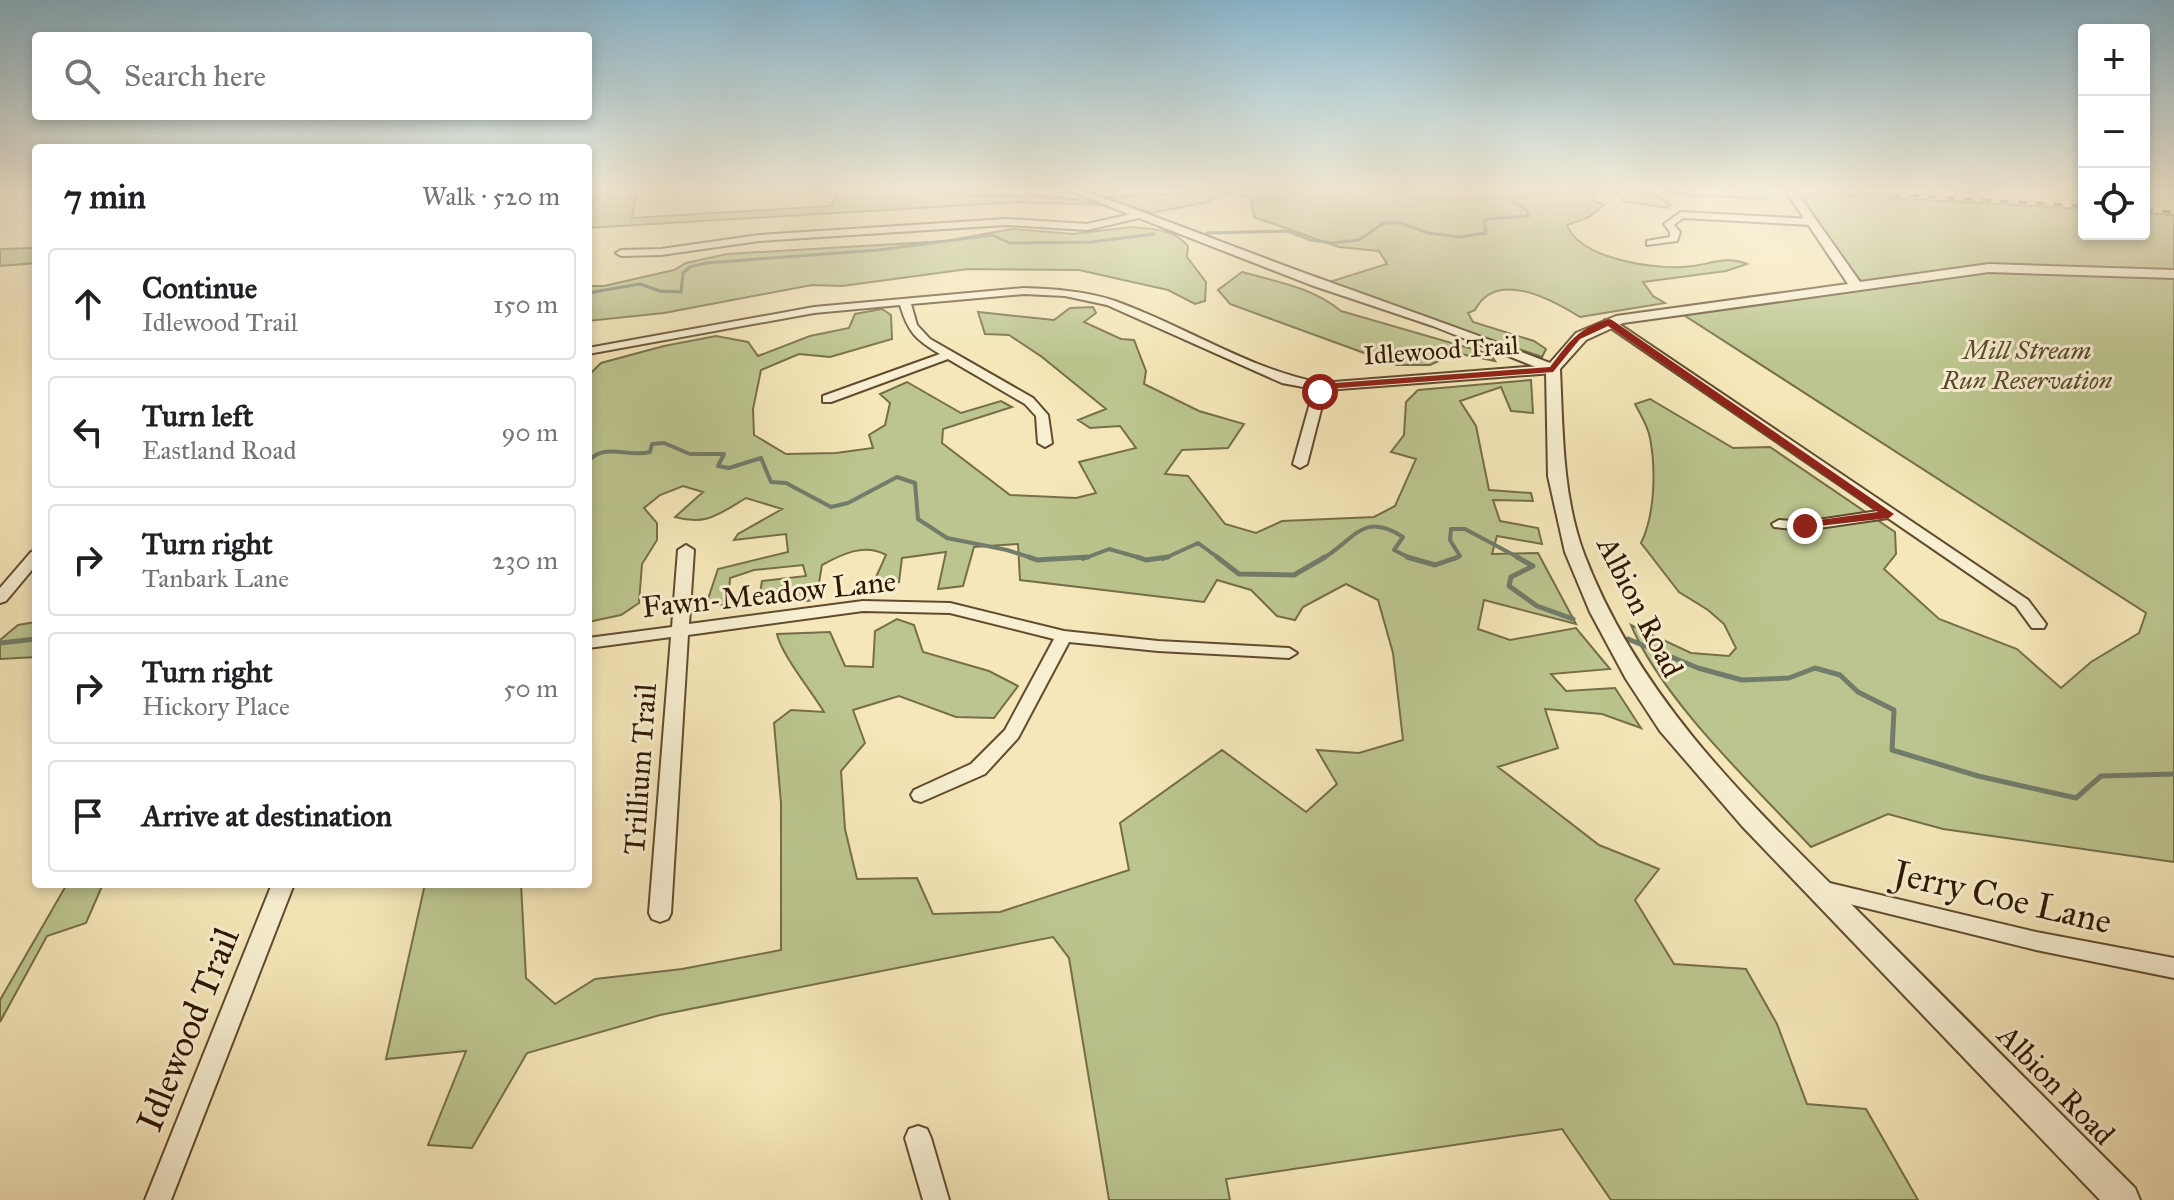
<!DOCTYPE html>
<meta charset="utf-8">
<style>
body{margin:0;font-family:"IM FELL Great Primer",serif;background:#f2f2f2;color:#202124}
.controls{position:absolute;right:24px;top:24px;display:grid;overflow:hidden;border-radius:8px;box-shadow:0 4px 12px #0003}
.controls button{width:72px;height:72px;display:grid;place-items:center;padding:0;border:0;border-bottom:2px solid #e0e0e0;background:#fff;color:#202124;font:40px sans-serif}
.stop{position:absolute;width:24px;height:24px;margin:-18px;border:6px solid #8f2418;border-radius:50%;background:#fff}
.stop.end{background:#8f2418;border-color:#fff;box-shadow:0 2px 8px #0008}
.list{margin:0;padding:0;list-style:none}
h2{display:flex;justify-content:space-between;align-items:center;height:104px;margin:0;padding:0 32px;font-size:34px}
h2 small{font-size:26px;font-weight:400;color:#757577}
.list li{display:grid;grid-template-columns:52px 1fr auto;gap:24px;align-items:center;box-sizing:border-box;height:112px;margin:0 16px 16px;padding:0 16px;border:2px solid #e0e0e0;border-radius:8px}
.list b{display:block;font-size:30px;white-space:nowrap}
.list p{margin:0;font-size:26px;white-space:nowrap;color:#757577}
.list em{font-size:26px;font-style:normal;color:#757577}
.icon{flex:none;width:44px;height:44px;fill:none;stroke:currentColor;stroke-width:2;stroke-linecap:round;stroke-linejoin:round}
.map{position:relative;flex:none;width:2174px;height:1200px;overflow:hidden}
.search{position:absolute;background:#fff;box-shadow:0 4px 12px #0003;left:32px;top:32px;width:560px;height:88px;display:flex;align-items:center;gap:20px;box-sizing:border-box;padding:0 28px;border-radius:8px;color:#757577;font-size:30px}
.panel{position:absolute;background:#fff;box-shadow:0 4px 12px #0003;left:32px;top:144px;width:560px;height:744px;border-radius:8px}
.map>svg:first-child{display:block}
.green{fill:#bcc58f;stroke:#766e48;stroke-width:2}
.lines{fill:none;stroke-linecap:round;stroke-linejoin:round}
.stream-far2{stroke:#717c6a;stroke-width:3}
.stream-far1{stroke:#717c6a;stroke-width:4}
.stream{stroke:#717c6a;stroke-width:5}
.minor-casing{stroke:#614b2f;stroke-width:4}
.tertiary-casing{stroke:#614b2f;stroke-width:4}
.minor{fill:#f8efd2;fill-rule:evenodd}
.tertiary{fill:#f8efd2;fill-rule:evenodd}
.rail{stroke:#301701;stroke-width:3;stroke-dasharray:9 9;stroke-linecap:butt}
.route{fill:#8f2418}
.labels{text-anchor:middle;stroke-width:6;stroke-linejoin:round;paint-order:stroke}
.far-street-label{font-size:26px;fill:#301701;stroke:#f8efd2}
.far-park-label{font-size:26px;font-style:italic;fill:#5a4b2c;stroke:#f8efd2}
.street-label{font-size:30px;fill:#301701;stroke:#f8efd2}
.near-street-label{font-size:36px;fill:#301701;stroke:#f8efd2}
</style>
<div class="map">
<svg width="2174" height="1200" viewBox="0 0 2174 1200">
<rect width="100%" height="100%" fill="#f5e7b9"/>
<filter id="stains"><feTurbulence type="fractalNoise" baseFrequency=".0025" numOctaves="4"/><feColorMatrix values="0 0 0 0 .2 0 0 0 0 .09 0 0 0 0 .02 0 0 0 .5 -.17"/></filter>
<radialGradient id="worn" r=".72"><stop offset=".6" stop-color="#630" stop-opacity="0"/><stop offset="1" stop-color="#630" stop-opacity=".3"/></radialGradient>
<!-- green -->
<path class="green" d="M604,190H637L632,218L831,206L838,190H939L942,193C996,201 1046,188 1099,205L1018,202L588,228V208Z
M1175,190H1648L1671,205L1668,208L1623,201L1621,194L1594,193V201L1604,205L1589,217L1567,225C1580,260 1660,271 1693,266C1713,263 1727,256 1747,264L1726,271L1643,282L1653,296L1665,303L1580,317C1551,299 1496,269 1475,310L1468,313L1473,322L1534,341L1546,349L1542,357L1326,283L1387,264L1379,251L1339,247L1254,217L1251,196L1224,193L1208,202L1151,213L1105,197L1180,194Z
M1771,190L1766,199L1680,195L1665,191Z
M1792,192L2084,209V234H2144V213L2174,215V862L1943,829L1888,814L1811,847C1754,786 1663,701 1631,625L1691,653L1729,656L1736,648L1724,624L1708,610L1679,592L1641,543C1655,515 1656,469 1650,438C1648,426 1640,414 1635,404L1650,399L1733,448L1770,447L1895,532L1896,554L1884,569L1939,619L2017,649L2061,688L2091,662L2139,633L2146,613L1676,310L1852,285Z
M1131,227C1153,229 1173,228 1188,246L1187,257L1206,282L1205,301L1195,304L1168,290L1079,270L968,269L842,286L812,285L664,313L588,321V286H604L674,270L686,263L727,254L946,241L1012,229L1073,234Z
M36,248V263L0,266V249Z
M1242,272C1277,282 1312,287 1341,311L1490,354L1495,361L1456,353L1430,365H1397L1230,304L1218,290Z
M1093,307L1096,313L1084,322L1121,339L1134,340L1146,371L1144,384L1199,411L1244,424L1228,448L1182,450L1165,474L1188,476L1225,524L1256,533L1282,521L1374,517L1395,506L1416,459L1391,452L1404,435L1406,402L1418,390L1531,380L1533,413L1511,411L1501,387L1460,401L1476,426L1489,490L1531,493L1533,501L1493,500L1500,521L1538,528L1542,544L1497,536L1492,554L1538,553L1576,624L1484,600L1478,629L1510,640L1576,628L1610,669L1551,674L1566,691L1615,688L1641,728L1602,714L1545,709L1558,748L1498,767L1599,845L1659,869L1635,900L1674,964L1746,969L1777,1024L1807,1104L1866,1109L1918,1200H1611L1562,1129L1226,1179L1230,1200H1109L1069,958L1053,937L660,1015L527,1053L472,1148L428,1145L466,1051L386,1059L425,884H521L526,978L555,1004L595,979L682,969L781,950V803L774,723L791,710L824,712C812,692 781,654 777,634L830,632L845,666L873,667L875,631L897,619L914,625L923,652L989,671L1018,686L994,718L956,717L899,696L853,710L865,743L841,771L845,829L857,879L917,878L933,914L1000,912L1129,870L1120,823L1222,750L1306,812L1337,784L1317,750L1359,753L1403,740L1393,653L1378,600L1346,584L1303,607L1295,620L1277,616L1251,590L1217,580L1204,602L1020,580L1018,544L974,547L963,586L938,589L946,552L902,558L899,582L872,586L886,555C864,543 842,554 822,565L816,600L758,605L762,581L806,576L803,565L754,570L730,578L728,605H706L718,569L788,552L786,534L734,540L738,534L782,509L746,498C719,514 706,526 675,517L703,492L683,486L660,495L644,508L657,523V540L642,564L639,603L621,615L588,622V376L601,363L664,346L716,336L748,342L758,356L810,336L849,328L855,314L882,309L891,315L892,339L830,357L799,354L761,370L753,409L754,435L786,454L836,453L873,448L869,435L885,425L890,403L880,394L907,382L961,413L1001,401L1012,407L943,429L942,443L1010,495L1076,498L1096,493L1079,462L1136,448L1120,426L1090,428L1078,420L1106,409L1042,357L1009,335L985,334L978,312L1054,320L1070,308Z
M36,622V657L0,659V640L18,625Z
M67,884H103L86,923L47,936L0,1022V1000Z"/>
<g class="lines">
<!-- stream-far2 -->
<path class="stream-far2" d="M1207,233L1287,231L1311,240L1332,243L1359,240L1384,223H1401L1428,233L1460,237L1486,233L1484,221L1487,219L1529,216L1527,210L1512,200L1547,190
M588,293L640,284L660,291L681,292L683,273L690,267L706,263L878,250L992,235L1010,243L1091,242L1154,234"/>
<!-- stream-far1 -->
<path class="stream-far1" d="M588,461C607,442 628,458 650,452L652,444L664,443L690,454H724L718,466L729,468L761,458L771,482L786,483L831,507L848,503L897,477L915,483L918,519L947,538L1007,550L1035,559
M1083,559L1109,549L1144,559
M1163,559L1198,543L1220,559
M1322,559C1354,541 1362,510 1403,537L1394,550L1412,559
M1454,559L1460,556L1450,540L1451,529H1465L1521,559"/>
<!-- stream -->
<path class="stream" d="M1029,557L1037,560L1088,557
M1137,557L1146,560L1168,557
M1217,557L1239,574L1294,575L1325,557
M1407,557L1435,565L1458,557
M1517,557L1533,566L1511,577L1509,586L1537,606L1573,619
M1628,639L1698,668L1742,680L1789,678L1815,668L1840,675L1858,692L1894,710L1892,750L1978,776L2076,798L2101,776L2174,774
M0,643L36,639"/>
<!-- minor casing -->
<g class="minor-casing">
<path id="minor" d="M1140,212L1145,215L1143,217L1087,230L1006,225L759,241L661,255L621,256L616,253L621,250L661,249L759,235L1006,219L1087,224Z
M1681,212L1812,219L1817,222L1812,225L1683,218L1674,225L1680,232L1677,241L1647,245V241L1670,237V232L1664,224Z
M1024,288C1054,289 1086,291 1115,301C1185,326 1248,369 1321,383L1553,365L1559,369L1553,373L1326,390L1307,464L1300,468L1293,464L1314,389L1282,383L1107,305L1065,296L1024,294L911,304L917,325L930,339L1033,398L1048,415L1052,443L1045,447L1038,443L1036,416L1025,404L948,359L831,402H823V396L940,354C916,340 908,332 900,305L814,313L588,354V348L814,307Z
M1605,320H1613L2028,600L2046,624L2044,628H2032L2016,606L1888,518L1805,530L1774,527L1772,524L1779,520L1805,522L1878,511L1605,324Z
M686,545L694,550L689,624L863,601L950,603L1064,631L1158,641L1289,648L1297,653L1289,658L1158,651L1069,642L1018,738L985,774L921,802L914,800L911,795L914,790L971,764L1005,730L1054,639L950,613L863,611L688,635L671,913L668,919L660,922L652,919L649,913L671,637L588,648V638L672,627L678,550Z
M36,550V565L6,601L0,603V588L31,552Z
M1821,881L2036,932L2174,958V978L2036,950L1821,897L1814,895L1810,889L1814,883Z
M272,884H294L171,1200H145Z
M918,1126L927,1129L931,1138L949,1200H923L905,1138L909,1129Z"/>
</g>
<!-- tertiary casing -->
<g class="tertiary-casing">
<path id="tertiary" d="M1067,190H1081C1162,218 1241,250 1321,279C1398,307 1474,333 1550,363L1576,333L1616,316L1848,284L1785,190H1795L1860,282L1989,264L2174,270V278L1989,272L1623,323L1586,340L1560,369C1563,431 1562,495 1584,554C1642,706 1758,811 1870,923C1958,1012 2047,1100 2135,1188L2140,1200H2100L1742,826L1660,731L1626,679L1590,612L1565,552L1548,476L1546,371L1433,326L1311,285Z"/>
</g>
<!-- minor -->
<use href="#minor" class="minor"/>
<!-- tertiary -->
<use href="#tertiary" class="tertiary"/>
<!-- rail -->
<path class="rail" d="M1820,190L2084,206
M2144,210L2174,212"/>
</g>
<!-- sky -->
<linearGradient id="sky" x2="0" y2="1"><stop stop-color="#89b9d2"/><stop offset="0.53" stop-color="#faf4e0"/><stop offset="1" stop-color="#faf4e0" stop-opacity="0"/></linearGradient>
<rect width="2174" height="358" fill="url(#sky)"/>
<!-- route -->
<path class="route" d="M1609,319L1612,320L1894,514L1889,518L1801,528V523L1805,522L1878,512L1608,326L1580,339L1553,372L1326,389L1320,395L1315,392L1321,384L1550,367C1570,341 1577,329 1609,319Z"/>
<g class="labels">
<!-- far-street labels -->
<g class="far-street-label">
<text transform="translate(1441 350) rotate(-4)" y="9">Idlewood Trail</text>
</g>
<!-- far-park labels -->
<g class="far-park-label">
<text x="2027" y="359">Mill Stream<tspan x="2027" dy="30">Run Reservation</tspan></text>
</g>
<!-- street labels -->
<g class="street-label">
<text transform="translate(769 594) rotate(-6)" y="10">Fawn-Meadow Lane</text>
<text transform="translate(1640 607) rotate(63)" y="10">Albion Road</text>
<text transform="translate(640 769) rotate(-86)" y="10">Trillium Trail</text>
<text transform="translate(2056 1085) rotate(46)" y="10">Albion Road</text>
</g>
<!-- near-street labels -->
<g class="near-street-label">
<text transform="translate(2003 896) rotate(13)" y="13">Jerry Coe Lane</text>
<text transform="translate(187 1029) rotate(-68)" y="13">Idlewood Trail</text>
</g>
</g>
<rect width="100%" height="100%" filter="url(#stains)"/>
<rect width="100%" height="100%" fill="url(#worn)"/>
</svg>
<div class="controls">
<button>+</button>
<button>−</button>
<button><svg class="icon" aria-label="locate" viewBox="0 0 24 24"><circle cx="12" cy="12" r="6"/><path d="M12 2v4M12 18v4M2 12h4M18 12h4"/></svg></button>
</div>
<div class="stop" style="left:1320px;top:392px"></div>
<div class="stop end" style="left:1805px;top:526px"></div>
<div class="search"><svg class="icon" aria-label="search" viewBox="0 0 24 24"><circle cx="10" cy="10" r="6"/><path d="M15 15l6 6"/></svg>Search here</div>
<section class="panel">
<h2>7 min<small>Walk · 520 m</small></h2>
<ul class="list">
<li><svg class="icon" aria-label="ahead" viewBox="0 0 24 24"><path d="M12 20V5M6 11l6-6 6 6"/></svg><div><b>Continue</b><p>Idlewood Trail</p></div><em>150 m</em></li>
<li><svg class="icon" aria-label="left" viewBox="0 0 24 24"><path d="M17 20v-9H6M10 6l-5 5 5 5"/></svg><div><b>Turn left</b><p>Eastland Road</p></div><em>90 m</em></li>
<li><svg class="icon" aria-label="right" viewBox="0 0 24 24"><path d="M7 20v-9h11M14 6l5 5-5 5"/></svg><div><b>Turn right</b><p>Tanbark Lane</p></div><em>230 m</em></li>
<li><svg class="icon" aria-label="right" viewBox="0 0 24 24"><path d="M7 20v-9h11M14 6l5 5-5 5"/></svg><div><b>Turn right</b><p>Hickory Place</p></div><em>50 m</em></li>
<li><svg class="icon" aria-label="arrive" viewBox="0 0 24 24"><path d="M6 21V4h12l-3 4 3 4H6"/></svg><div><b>Arrive at destination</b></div></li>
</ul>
</section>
</div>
